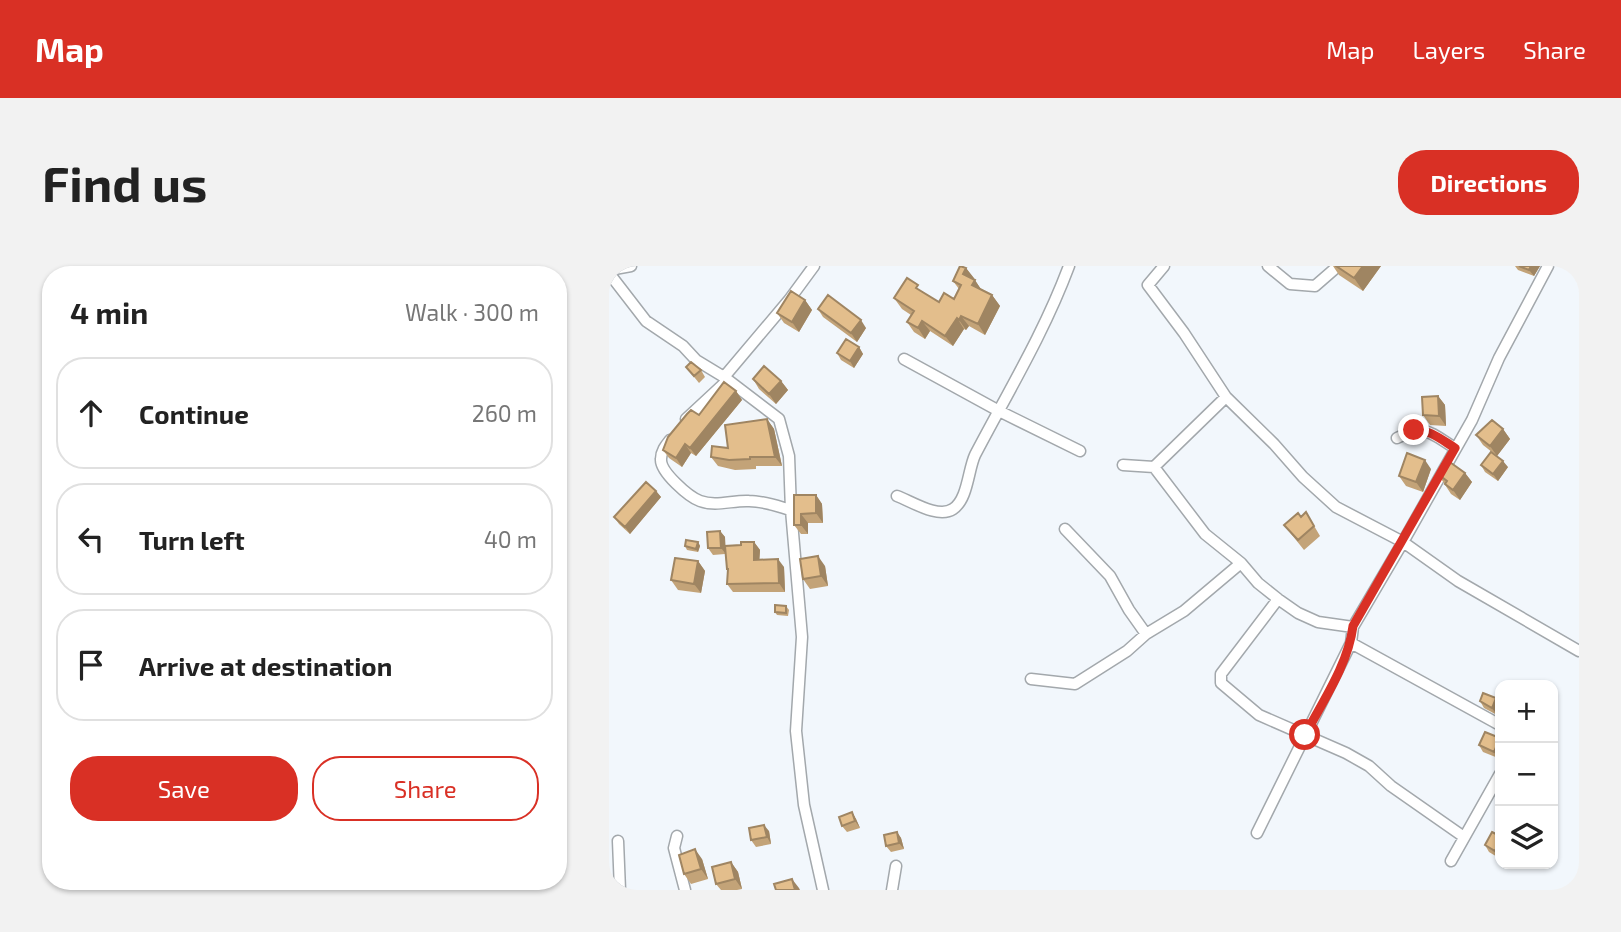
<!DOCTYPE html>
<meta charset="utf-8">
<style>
body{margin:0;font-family:"Exo 2",sans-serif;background:#f2f2f2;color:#222}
.controls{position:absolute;right:21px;bottom:21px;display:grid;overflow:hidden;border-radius:14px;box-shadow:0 2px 5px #0004}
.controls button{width:63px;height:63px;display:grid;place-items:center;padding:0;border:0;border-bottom:2px solid #e0e0e0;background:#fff;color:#222;font:35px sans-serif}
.stop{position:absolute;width:21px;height:21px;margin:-16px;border:5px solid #d93025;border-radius:50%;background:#fff}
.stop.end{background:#d93025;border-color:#fff;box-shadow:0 2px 7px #0008}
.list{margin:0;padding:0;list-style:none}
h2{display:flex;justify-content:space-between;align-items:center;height:91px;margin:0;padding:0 28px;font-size:30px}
h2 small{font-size:23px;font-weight:400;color:#767676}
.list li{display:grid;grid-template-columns:46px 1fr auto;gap:21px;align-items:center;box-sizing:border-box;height:112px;margin:0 14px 14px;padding:0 14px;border:2px solid #e0e0e0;border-radius:28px}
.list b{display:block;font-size:26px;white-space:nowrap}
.list em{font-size:23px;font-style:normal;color:#767676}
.actions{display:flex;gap:14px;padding:21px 28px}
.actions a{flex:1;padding:16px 0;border:2px solid #d93025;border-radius:28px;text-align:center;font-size:24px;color:#d93025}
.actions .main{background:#d93025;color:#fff}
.icon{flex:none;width:38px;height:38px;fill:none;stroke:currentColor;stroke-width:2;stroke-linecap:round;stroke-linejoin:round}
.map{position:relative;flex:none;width:970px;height:624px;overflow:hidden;border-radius:28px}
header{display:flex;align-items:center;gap:42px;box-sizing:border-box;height:98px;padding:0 35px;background:#d93025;color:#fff}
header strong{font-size:33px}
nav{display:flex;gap:38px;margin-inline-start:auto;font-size:24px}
.intro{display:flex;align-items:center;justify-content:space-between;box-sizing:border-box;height:168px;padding:0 42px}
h1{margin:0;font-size:49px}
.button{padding:18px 32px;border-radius:28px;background:#d93025;color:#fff;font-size:24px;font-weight:700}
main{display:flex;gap:42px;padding:0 42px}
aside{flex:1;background:#fff;border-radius:28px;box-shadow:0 2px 5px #0004}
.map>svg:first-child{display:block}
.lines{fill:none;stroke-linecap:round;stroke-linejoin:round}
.street-casing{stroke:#a3a8ac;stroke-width:13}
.street{stroke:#fff;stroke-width:10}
.wall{fill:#c3a378}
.shaded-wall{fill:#9f8562}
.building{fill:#e3be8c;stroke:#9f8562;stroke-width:2}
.route{stroke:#d93025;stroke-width:9}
</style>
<header>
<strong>Map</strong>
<nav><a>Map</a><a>Layers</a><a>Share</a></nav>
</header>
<div class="intro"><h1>Find us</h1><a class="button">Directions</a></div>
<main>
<aside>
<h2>4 min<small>Walk · 300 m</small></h2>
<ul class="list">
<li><svg class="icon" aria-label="ahead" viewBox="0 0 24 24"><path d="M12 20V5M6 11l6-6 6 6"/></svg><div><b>Continue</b></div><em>260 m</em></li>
<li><svg class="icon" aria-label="left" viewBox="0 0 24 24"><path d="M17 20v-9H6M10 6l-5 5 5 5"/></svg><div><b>Turn left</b></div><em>40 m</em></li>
<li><svg class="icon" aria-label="arrive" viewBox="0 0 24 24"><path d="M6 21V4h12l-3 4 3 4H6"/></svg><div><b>Arrive at destination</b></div></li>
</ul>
<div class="actions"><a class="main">Save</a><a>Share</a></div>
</aside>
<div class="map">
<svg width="970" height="624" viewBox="0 0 970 624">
<rect width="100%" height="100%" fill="#f2f7fc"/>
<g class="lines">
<!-- street casing -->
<g class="street-casing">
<path id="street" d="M555,0L539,19L575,67L617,131L665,178L694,211L727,241L794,276L744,361L742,377L891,459
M659,0L681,18L706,20L729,0
M939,0L890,92L863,154L794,276L849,315L970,385
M0,4L22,0
M0,7L37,55L74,80L87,94L115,111L180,34L205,0
M295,93L390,145L471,185
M115,111L170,153L180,190L182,244L193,371L187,465L195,539L214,624
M77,153L119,114
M788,172C817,158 820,166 846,182
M61,174C57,179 52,185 52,193C51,206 80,231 91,235C107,241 124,234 140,235C155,235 168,240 182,244
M514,199L545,201L596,268L632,297L649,317L669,333L689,347L709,356L744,361
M545,201L617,131
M288,230C302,235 329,253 344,243C359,233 359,204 366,189C399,126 435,67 460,0
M456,263L501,310L520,344L537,368
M669,333L612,408V417L650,449L737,487L760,500L782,520L855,571
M422,413L466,418L518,385L537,368L575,345L632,297
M648,567L742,377
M68,570L65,582L76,624
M9,575L11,624
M842,595L891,508
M283,624L287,600"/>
</g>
<!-- street -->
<use href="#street" class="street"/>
</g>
<!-- wall -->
<path class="wall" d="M724,0H772L754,25L730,9Z
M906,0H931L925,10L909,4Z
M357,2L372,23L383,29L391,40L376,69L360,60L357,64L355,63L344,80L321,65L316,73L305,66L298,56L302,49L293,43L285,32L316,28L330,36L345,33L350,23L344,15Z
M196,34L203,44L190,66L175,57L168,47Z
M209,43L257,62L248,76L214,51Z
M250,81L254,88L245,102L232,94L228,87Z
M77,101L92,104L96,111L90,117Z
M144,113L172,115L179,124L167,138L150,123Z
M127,125L133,134L87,190L82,187L73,201L60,192L54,184L90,149Z
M829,130L836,139L837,160L821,159L814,149Z
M158,153L165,163L173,200H147V203L126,204L109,200L102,191L119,182Z
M894,163L901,173L888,190L874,179L867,169Z
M872,199L899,201L889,215L876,206Z
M822,203L814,226L797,220L790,210Z
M856,207L863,216L851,234L842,228L829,208Z
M47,225L52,231L21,268L10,258L5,251Z
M207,229L213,238L214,257H199V268H192L185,259Z
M697,246L711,270L695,284L675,259L692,251Z
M111,265L116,271V280L132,279L145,276L151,284L150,294L175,301L176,326H124L118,318L119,305L118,303L116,288L104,289L99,282Z
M89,276L91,280L89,286L78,284L76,280Z
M89,295L96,305L92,327L69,324L62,314Z
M216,300L219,320L201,323L194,313Z
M177,340L180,344L179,350L168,349L166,346Z
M887,432L891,439L888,449L875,442L871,435Z
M891,472V488L889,492L874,486L870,479Z
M243,546L247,553L251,562L238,566L233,560Z
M160,565L162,578L147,581L142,574Z
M288,566L292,572L295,583L282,586L277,580Z
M891,570V590L890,592L880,586L876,579Z
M93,593L99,613L82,618L75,608Z
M122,596L129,606L133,623L128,624H112L107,618Z"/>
<!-- shaded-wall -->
<path class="shaded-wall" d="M754,0H772L754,25L745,12Z
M922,0H931L925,10L920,4Z
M357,2L365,12L362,19L354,8Z
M366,14L373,25L363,19Z
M383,29L391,40L376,69L369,58Z
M196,34L203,44L190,66L183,56Z
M352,50L360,60L357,64L350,54Z
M348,52L355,63L344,80L336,70Z
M252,54L257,62L248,76L242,67Z
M313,55L321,65L316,73L309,62Z
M250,81L254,88L245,102L241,95Z
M172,115L179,124L167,138L160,128Z
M127,125L133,134L87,190L81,182Z
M829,130L836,139L837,160L830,150Z
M158,153L165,163L173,200L166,191Z
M894,163L901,173L888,190L881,180Z
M76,178L82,187L73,201L67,192Z
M816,194L822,203L814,226L807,216Z
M894,195L899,201L889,215L884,208Z
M856,207L863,216L851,234L844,224Z
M47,225L52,231L21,268L16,261Z
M207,229L213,238L214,257L207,247Z
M192,248L199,257V268L192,259Z
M111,265L116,271L117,288L112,282Z
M89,276L91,280L89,286L87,283Z
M145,276L151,284L150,302L145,294Z
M209,290L216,300L219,320L212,310Z
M169,293L175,301L176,326L170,317Z
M89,295L96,305L92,327L85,318Z
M887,432L891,439L888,449L883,442Z
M891,472V488L889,492L885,486Z
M243,546L247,553L251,562L246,555Z
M155,559L160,565L162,578L158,571Z
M288,566L292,572L295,583L290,577Z
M891,575V590L890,592L886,585Z
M86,583L93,593L99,613L92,603Z
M122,596L129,606L133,623L126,613Z
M183,613L190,622L191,624H186Z"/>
<!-- building -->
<path class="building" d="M351,0L357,2L354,8L366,14L363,19L383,29L369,58L352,50L350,54L348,52L336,70L313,55L309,62L298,56L305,45L285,32L298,12L309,19L307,22L330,36L335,27L345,33L352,19L344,15Z
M727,0H754L745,12Z
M910,0H922L920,4Z
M182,25L196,34L183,56L168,47Z
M219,29L252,54L242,67L209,43Z
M237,73L250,81L241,95L228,87Z
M82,96L92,104L85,110L77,101Z
M155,100L172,115L160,128L144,113Z
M115,116L127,125L81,182L76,178L67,192L54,184L59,171L78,148L82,144L90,149Z
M829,130L830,150L814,149L813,131Z
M158,153L166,191H141V193L120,194L102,191L103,180L119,182L116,159Z
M883,154L894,163L881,180L867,169Z
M882,186L894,195L884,208L872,199Z
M798,187L816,194L807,216L790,210Z
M838,194L856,207L844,224L836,218L838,215L829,208Z
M37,216L47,225L16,261L5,251Z
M185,229H207V247L192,248V259H185Z
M697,246L705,260L689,274L675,259L689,247L692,251Z
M111,265L112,282H99L98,266Z
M77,274L89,276L87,283L76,280Z
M132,276H145V294L169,293L170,317L118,318L119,303H118L116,280L132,279Z
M209,290L212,310L194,313L191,293Z
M66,292L89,295L85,318L62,314Z
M166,339L177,340V347L166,346Z
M874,427L887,432L883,442L871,435Z
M876,466L891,472L885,486L870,479Z
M243,546L246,555L233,560L230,551Z
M155,559L158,571L142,574L140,562Z
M288,566L290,577L277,580L275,569Z
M883,566L891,570V575L886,585L876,579Z
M86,583L92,603L75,608L70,589Z
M122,596L126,613L107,618L103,601Z
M183,613L186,624H167L165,618Z"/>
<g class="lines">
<!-- route -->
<path class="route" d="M696,469C714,435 739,399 744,360L846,182C833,174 820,163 805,164"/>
</g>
</svg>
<div class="controls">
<button>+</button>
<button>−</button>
<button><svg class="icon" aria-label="layers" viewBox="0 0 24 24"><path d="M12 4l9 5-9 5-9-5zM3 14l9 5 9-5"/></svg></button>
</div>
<div class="stop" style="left:696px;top:469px"></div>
<div class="stop end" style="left:805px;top:164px"></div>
</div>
</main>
